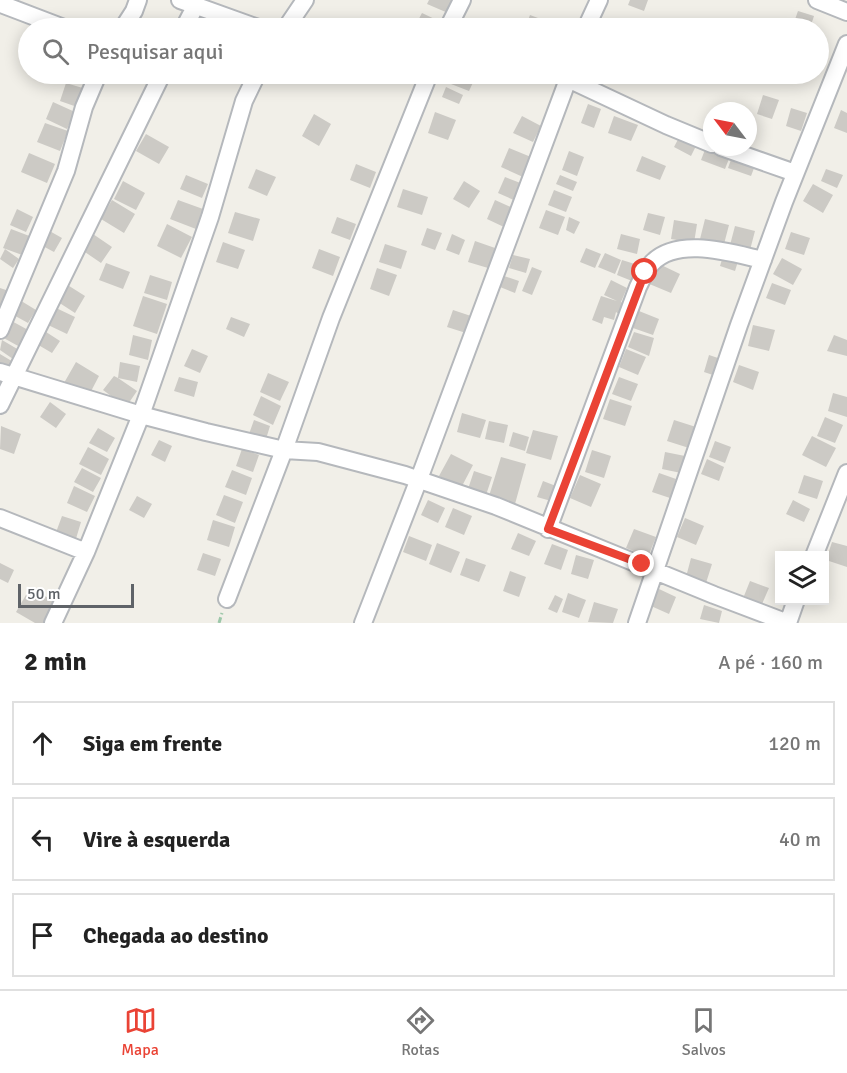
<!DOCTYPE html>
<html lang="pt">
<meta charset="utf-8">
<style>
body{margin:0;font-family:Signika,sans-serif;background:#f2f2f2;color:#222}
.controls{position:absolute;right:18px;bottom:18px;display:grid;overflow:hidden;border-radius:0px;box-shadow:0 3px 15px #0003}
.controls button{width:54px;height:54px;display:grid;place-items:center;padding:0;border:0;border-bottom:2px solid #e0e0e0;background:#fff;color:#222;font:30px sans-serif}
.compass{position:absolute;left:703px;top:102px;width:54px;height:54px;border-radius:50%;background:#fff;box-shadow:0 3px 15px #0003;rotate:302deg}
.scale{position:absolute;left:18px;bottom:15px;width:116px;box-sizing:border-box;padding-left:6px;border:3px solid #5f6368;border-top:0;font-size:16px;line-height:21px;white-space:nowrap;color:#5f6368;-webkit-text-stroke:4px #fff;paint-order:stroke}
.stop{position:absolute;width:18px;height:18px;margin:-14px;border:4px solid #ea4335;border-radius:50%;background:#fff}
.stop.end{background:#ea4335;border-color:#fff;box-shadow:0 2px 6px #0008}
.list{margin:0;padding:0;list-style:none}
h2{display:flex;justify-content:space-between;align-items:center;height:78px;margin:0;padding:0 24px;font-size:26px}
h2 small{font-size:20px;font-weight:400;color:#767676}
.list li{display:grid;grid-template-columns:39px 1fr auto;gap:18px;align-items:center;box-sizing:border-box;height:84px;margin:0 12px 12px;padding:0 12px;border:2px solid #e0e0e0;border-radius:0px}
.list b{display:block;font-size:22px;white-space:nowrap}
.list em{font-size:20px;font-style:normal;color:#767676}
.icon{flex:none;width:33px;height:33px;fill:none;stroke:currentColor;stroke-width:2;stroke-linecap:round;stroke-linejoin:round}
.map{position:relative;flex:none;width:847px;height:623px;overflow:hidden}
.search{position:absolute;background:#fff;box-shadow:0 3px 15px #0003;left:18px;right:18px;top:18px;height:66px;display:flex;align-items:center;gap:15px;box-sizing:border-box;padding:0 21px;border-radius:33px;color:#767676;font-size:22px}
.sheet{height:366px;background:#fff}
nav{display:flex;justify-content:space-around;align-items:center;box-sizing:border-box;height:84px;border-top:2px solid #e0e0e0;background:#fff;font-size:16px;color:#767676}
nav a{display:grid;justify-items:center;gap:3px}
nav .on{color:#ea4335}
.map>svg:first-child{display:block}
.building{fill:#cccac5}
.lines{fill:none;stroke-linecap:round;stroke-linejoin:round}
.street-casing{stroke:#b5b8bc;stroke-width:20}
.path{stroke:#9cc7a9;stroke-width:3;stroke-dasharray:6 3;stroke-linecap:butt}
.street{stroke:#fff;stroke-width:16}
.route{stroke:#ea4335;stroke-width:8}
</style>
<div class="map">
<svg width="847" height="623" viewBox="0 0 847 623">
<rect width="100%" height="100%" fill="#f1efe8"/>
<!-- building -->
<path class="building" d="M429,0H454L448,13L427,4Z
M630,0H648L644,11L628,5Z
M798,11L814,16L810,28H792Z
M422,13L443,23L440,28H414Z
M530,15L546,21L543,28H525Z
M456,74H477L469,91L451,84Z
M66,83L86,89L80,108L60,101Z
M446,87L463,95L459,104L442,97Z
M763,95L779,100L772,119L757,114Z
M53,102L75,112L67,129L46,119Z
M588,104L601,109L594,128L581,123Z
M791,108L807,113L801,131L786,126Z
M841,110L847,113V133L834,128Z
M435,112L456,120L448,140L428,133Z
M314,114L331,124L319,146L302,136Z
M522,116L541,126L533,142L513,133Z
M614,116L638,125L631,141L608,133Z
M45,123L68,131L60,151L37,142Z
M684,128L701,136L691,156L674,147Z
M146,134L169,147L159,164L136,151Z
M708,142L732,151L725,169L701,160Z
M509,148L531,157L523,177L501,167Z
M569,151L584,157L577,176L562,170Z
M29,153L55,164L47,183L21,172Z
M733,154L756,163L751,176L728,168Z
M642,156L666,166L660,180L636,171Z
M356,164L376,172L370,188L350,180Z
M256,169L276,177L267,196L248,188Z
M826,169L843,175L837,188L821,181Z
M186,175L208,184L202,198L180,189Z
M560,175L577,182L573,191L556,184Z
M505,177L523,184L516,201L498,193Z
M123,181L145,193L136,210L114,199Z
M464,181L480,191L469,208L453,199Z
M813,184L833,195L823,213L803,201Z
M403,189L428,197L422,215L397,207Z
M554,190L572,197L566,212L548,205Z
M112,200L135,214L124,233L101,219Z
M178,200L203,209L196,229L170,219Z
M495,200L513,208L504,227L487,219Z
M17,209L33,217L26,232L10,225Z
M546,210L565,217L558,235L539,228Z
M235,212L260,219L253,241L228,233Z
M648,213L665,217L660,235L643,230Z
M337,217L356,224L350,240L331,233Z
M569,217L580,222L574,234L566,230Z
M705,219L729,225L724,244L700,239Z
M674,220L697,224L694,243L671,239Z
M167,224L192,237L181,258L157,246Z
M735,226L755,231L750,250L730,245Z
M427,228L442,233L435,250L421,245Z
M11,229L32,237L25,256L3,248Z
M46,229L62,238L54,252L39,244Z
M791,232L810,238L804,255L785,249Z
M93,234L112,247L101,263L82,250Z
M452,234L465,240L459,255L446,250Z
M621,234L640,239L637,254L617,249Z
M475,241L495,248L488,268L468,262Z
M223,242L245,250L238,269L216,262Z
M385,244L407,251L401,269L379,262Z
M586,248L601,254L595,268L580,262Z
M5,249L19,259L13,268L0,259Z
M319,249L340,257L333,276L312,268Z
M605,253L621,260L615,274L598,267Z
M724,253L739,258L735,271L720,266Z
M513,255L530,259L526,273L509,268Z
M782,258L802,269L793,285L773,274Z
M622,260L638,265L632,281L617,275Z
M106,263L130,272L123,289L99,280Z
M657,263L680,274L671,293L647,283Z
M532,267L542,271L532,295L522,291Z
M377,268L397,275L389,296L370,289Z
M150,275L172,282L167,300L144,293Z
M504,276L519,281L515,293L500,287Z
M611,280L627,288L621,302L624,304L620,315L616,312L614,320L604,317L602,324L592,320L601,296L617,301L604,295Z
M772,283L791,290L785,305L766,298Z
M66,284L85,296L75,313L55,300Z
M0,288L9,291L0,313Z
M143,296L167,304L157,334L133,326Z
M18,299L36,310L28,323L10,313Z
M54,307L75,317L67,334L46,324Z
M453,310L471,316L466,333L447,327Z
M639,311L659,319L653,335L633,328Z
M231,317L250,324L244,337L226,329Z
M8,319L30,331L20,347L0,336Z
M753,325L775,330L769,351L748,346Z
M43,330L60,341L52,353L35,343Z
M634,332L654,338L649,356L628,347Z
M133,335L152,340L148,360L129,355Z
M834,335L847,340V356L827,351Z
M2,340L19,350L13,359L0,350Z
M192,349L208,356L200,373L184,366Z
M626,349L646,357L638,375L619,367Z
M0,354L15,363L10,372L0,365Z
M709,355L721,359L716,376L704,372Z
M76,362L99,376L88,397L64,383Z
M120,362L140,366L137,382L118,378L137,391L126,407L103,390L114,376L118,378Z
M739,365L759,372L753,390L733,382Z
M268,373L289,382L280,401L260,392Z
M179,377L198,382L194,397L174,391Z
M619,377L638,384L631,401L612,394Z
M833,393L847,397V417L828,411Z
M261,396L281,406L273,425L253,415Z
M610,399L632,406L625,426L603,419Z
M50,402L66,414L56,428L40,417Z
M462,413L486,420L480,438L457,432Z
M825,417L843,425L835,443L817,436Z
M254,420L270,426L266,439L249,434Z
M674,420L696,427L689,448L667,441Z
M489,421L508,425L504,443L485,439Z
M1,426L21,434L14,454L0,449Z
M98,428L115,438L107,452L89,443Z
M533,430L558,436L551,460L526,453Z
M513,432L529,437L525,451L509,446Z
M812,436L836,448L826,467L802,455Z
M159,440L172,446L165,462L151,455Z
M715,441L731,447L725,463L709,457Z
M88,447L109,459L101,475L79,464Z
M242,449L259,455L253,472L236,466Z
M592,450L611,456L604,478L585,472Z
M665,452L685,456L681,473L662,469Z
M451,454L473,465L461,488L439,476Z
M501,457L526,464L515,504L489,496Z
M707,459L724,467L719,481L701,474Z
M82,468L101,478L93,492L74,482Z
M232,470L252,478L246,495L225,487Z
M474,471L492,477L486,495L468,489Z
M659,473L676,479L670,498L652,492Z
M580,475L601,484L591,507L570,498Z
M804,475L823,481L817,499L798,493Z
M543,481L556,486L551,501L537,497Z
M74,486L95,496L87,512L67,503Z
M224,495L243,502L235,523L216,515Z
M137,496L152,504L144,518L129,510Z
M428,500L445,508L438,523L421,515Z
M793,500L810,509L804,522L786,514Z
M453,508L472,516L464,535L445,527Z
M62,516L81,522L75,542L55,535Z
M685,518L704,526L696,545L677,537Z
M213,520L235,527L229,547L207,540Z
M634,529L656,537L648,557L626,548Z
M518,533L536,541L529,556L511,549Z
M409,536L432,545L426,561L403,552Z
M832,542L847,546V567L826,560Z
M437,543L460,552L451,573L429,564Z
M552,544L568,550L561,570L544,564Z
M203,553L221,559L215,576L197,570Z
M576,555L594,560L588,579L571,574Z
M466,558L486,565L479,582L460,575Z
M691,558L712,564L706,583L686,577Z
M0,563L14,570L8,583L0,579Z
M510,571L526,577L519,597L503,591Z
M750,581L769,588L762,604L744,596Z
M30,588L56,602L44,623H35L16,612Z
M659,589L676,597L669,614L651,606Z
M568,593L586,600L579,618L562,612Z
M555,595L563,599L557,613L548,609Z
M594,602L618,609L613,623L588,622Z
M704,605L722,611L719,623L700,619Z"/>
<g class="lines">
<!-- street casing -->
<g class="street-casing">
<path id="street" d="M180,0L258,28
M817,0L847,12
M1,4L64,28
M123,28L134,11L138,0
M184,28L196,5
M286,28L305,0
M448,28L462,0
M586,28L599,0
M568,79L666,125L712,144
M721,147L795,173
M0,330L66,171L84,107L98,74
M0,372L141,415L206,432L284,450L318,452L405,475L496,506L714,595L788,623
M0,405L162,74
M0,518L86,552
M548,529L638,287C642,279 646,269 652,263C678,236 731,253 763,260
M814,556L847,473
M227,599L284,450L331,318L429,74
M53,623L86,552L141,415L210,217L244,101L257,74
M363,623L419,479L570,74
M637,623L739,325L784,202L847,44
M788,623L796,600"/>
</g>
<!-- path -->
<path class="path" d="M219,623L222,613"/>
<!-- street -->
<use href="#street" class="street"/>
</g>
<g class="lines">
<!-- route -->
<path class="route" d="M642,564L548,529L645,272"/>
</g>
</svg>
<div class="controls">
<button><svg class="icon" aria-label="layers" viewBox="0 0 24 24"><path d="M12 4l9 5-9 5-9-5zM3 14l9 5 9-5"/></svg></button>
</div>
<svg class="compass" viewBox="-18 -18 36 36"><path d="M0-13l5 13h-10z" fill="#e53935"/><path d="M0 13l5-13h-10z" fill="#767676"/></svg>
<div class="scale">50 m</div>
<div class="stop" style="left:645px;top:272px"></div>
<div class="stop end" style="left:642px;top:564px"></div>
<div class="search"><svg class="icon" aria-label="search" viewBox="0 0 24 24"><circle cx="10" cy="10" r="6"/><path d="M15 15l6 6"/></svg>Pesquisar aqui</div>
</div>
<section class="sheet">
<h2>2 min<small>A pé · 160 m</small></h2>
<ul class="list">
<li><svg class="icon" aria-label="ahead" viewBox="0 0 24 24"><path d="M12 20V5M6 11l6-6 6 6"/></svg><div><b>Siga em frente</b></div><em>120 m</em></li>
<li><svg class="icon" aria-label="left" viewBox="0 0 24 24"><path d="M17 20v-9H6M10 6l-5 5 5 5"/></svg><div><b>Vire à esquerda</b></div><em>40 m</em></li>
<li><svg class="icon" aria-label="arrive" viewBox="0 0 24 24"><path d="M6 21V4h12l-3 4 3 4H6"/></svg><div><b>Chegada ao destino</b></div></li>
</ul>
</section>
<nav>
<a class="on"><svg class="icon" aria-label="map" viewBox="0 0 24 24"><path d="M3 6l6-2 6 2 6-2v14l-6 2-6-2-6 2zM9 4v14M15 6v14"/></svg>Mapa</a>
<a><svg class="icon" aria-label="directions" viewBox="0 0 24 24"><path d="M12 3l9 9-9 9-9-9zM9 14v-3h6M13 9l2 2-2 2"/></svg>Rotas</a>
<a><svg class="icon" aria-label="saved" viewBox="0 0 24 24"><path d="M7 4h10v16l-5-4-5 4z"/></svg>Salvos</a>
</nav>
